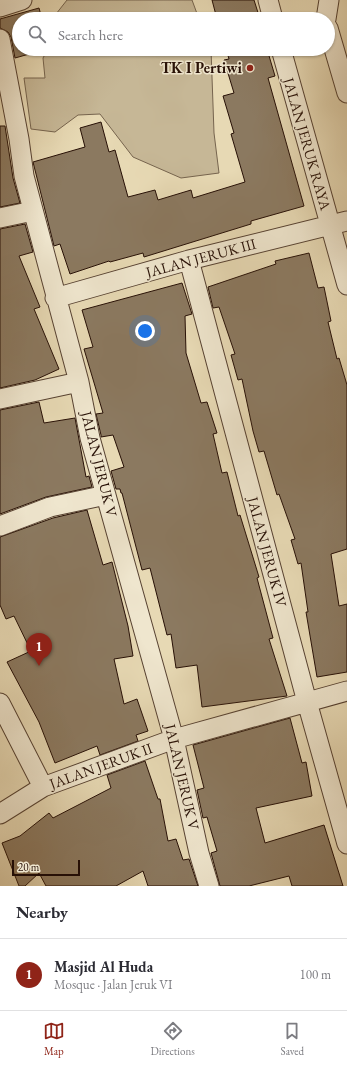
<!DOCTYPE html>
<meta charset="utf-8">
<style>
body{margin:0;font-family:"EB Garamond",serif;background:#f2f2f3;color:#2b2b33}
.scale{position:absolute;left:12px;bottom:10px;width:68px;box-sizing:border-box;padding-left:4px;border:2px solid #271006;border-top:0;font-size:11px;line-height:14px;white-space:nowrap;color:#271006;-webkit-text-stroke:3px #efe6ce;paint-order:stroke}
.you{position:absolute;left:145px;top:331px;width:14px;height:14px;margin:-10px;border:3px solid #fff;border-radius:50%;background:#1a73e8;box-shadow:0 0 0 6px #1a73e833}
.badge{display:grid;place-items:center;width:26px;height:26px;border-radius:50%;background:#8f2418;color:#fff;font-size:13px;font-weight:700}
.pin{position:absolute;translate:-50% -33px;filter:drop-shadow(0 1px 2px #0008)}
.pin::after{content:'';position:absolute;top:21px;width:14px;height:12px;background:inherit;clip-path:polygon(0 0,100% 0,50% 100%)}
.list{margin:0;padding:0;list-style:none}
h2{display:flex;justify-content:space-between;align-items:center;height:52px;margin:0;padding:0 16px;font-size:17px}
h2 small{font-size:13px;font-weight:400;color:#7c7c81}
.list li{display:grid;grid-template-columns:26px 1fr auto;gap:12px;align-items:center;box-sizing:border-box;height:72px;padding:0 16px;border-top:1px solid #e1e1e2}
.list b{display:block;font-size:15px;white-space:nowrap}
.list p{margin:0;font-size:13px;white-space:nowrap;color:#7c7c81}
.list em{font-size:13px;font-style:normal;color:#7c7c81}
.icon{flex:none;width:22px;height:22px;fill:none;stroke:currentColor;stroke-width:2;stroke-linecap:round;stroke-linejoin:round}
.map{position:relative;flex:none;width:347px;height:886px;overflow:hidden}
.search{position:absolute;background:#fff;box-shadow:0 1px 3px #0004;left:12px;right:12px;top:12px;height:44px;display:flex;align-items:center;gap:10px;box-sizing:border-box;padding:0 14px;border-radius:22px;color:#7c7c81;font-size:15px}
.sheet{height:124px;background:#fff}
nav{display:flex;justify-content:space-around;align-items:center;box-sizing:border-box;height:56px;border-top:1px solid #e1e1e2;background:#fff;font-size:11px;color:#7c7c81}
nav a{display:grid;justify-items:center;gap:2px}
nav .on{color:#8f2418}
.map>svg:first-child{display:block}
.green{fill:#c6b796;stroke:#76644e}
.building{fill:#8b7960;stroke:#271006}
.lines{fill:none;stroke-linecap:round;stroke-linejoin:round}
.street-casing{stroke:#574232;stroke-width:21}
.street{stroke:#efe6ce;stroke-width:19}
.poi-dot{fill:#8f2418;stroke:#efe6ce;stroke-width:1.5}
.labels{text-anchor:middle;stroke-width:3;stroke-linejoin:round;paint-order:stroke}
.poi-label{font-size:15px;font-weight:bold;fill:#271006;stroke:#efe6ce;text-anchor:end}
.street-label{font-size:15px;fill:#271006;stroke:#efe6ce}
</style>
<div class="map">
<svg width="347" height="886" viewBox="0 0 347 886">
<rect width="100%" height="100%" fill="#e7d9b4"/>
<filter id="stains"><feTurbulence type="fractalNoise" baseFrequency=".005" numOctaves="4"/><feColorMatrix values="0 0 0 0 .2 0 0 0 0 .09 0 0 0 0 .02 0 0 0 .5 -.17"/></filter>
<radialGradient id="worn" r=".72"><stop offset=".6" stop-color="#630" stop-opacity="0"/><stop offset="1" stop-color="#630" stop-opacity=".3"/></radialGradient>
<!-- green -->
<path class="green" d="M67,0H192L199,19H56V14Z
M48,49H211L214,133L219,173L181,178L133,157L100,114L78,115L55,132L31,129L24,78H45L43,58Z"/>
<!-- building -->
<path class="building" d="M212,0H254L260,19H217Z
M39,8L42,19H19V49H47L15,58L11,37L8,32L0,28V19Z
M226,49H267L275,76L268,78L304,206L251,221V224L144,257L143,253L110,262L109,261L70,274L60,244L54,246L33,162L85,147L80,128L101,122L109,152L115,150L128,197L155,190L158,200L191,190L193,198L245,182L231,134L234,133L223,96L234,93L224,60L229,59Z
M0,126H5L13,178L20,203L0,207Z
M25,224L33,252L19,256L40,307L34,309L59,369L35,380L0,388V229Z
M309,253L318,288L324,287L331,321L328,322L337,359L339,358L347,385V549L331,554L339,606L347,604V672L317,677L306,612H308L301,563L298,564L291,540L295,539L279,494L277,495L264,451L259,452L253,431L242,379L238,380L231,355L235,354L219,307L213,308L208,287L276,264L275,261Z
M182,283L192,314L185,316L186,353L201,403L207,402L217,433L213,434L222,473L227,472L238,516L240,515L259,577L257,578L273,638L269,639L287,696L202,707L197,665L176,668L171,634L167,635L150,568L142,570L122,493H121L120,489H116L111,471L124,467L113,435L101,437V435L96,414L103,413L84,349L93,347L82,310Z
M39,402L44,423L75,418L86,477L89,476L92,487L46,497L0,514V410Z
M87,510L103,565L112,562L128,626L133,656L114,659L124,704L137,699L148,731L136,735L138,741L100,755L97,746L55,763L39,722L7,662L31,651L14,616L6,619L0,605V537L53,518Z
M290,718L302,763L306,762L312,796L256,808L265,843L324,825L343,886H292L289,876L249,886H220L211,853L217,851L207,817L203,818L197,790L204,788L193,745Z
M145,761L158,799H160L168,841L176,839L183,860L189,859L198,886H148L143,871L116,886H46L39,873L25,886H19L2,843L20,836L49,813L53,818L111,788L107,775Z"/>
<g class="lines">
<!-- street casing -->
<g class="street-casing">
<path id="street" d="M268,0L273,19
M0,7L22,0
M326,19L329,0
M328,28L347,93
M0,39L19,139L24,176L79,382L90,438L174,739L199,853L209,886
M281,49L347,285
M0,218L33,211
M189,260L307,702L347,844
M55,298L189,260L347,221
M0,399L79,382
M0,526L50,507L106,495
M0,703L43,787
M0,814L43,787L174,739L347,691"/>
</g>
<!-- street -->
<use href="#street" class="street"/>
</g>
<!-- markers -->
<circle class="poi-dot" cx="250" cy="68" r="4"/>
<g class="labels">
<!-- poi labels -->
<g class="poi-label">
<text x="242" y="73">TK I Pertiwi</text>
</g>
<!-- street labels -->
<g class="street-label">
<text transform="translate(307 144) rotate(74)" y="5">JALAN JERUK RAYA</text>
<text transform="translate(201 258) rotate(-15)" y="5">JALAN JERUK III</text>
<text transform="translate(99 464) rotate(76)" y="5">JALAN JERUK V</text>
<text transform="translate(267 552) rotate(75)" y="5">JALAN JERUK IV</text>
<text transform="translate(101 766) rotate(-20)" y="5">JALAN JERUK II</text>
<text transform="translate(182 777) rotate(77)" y="5">JALAN JERUK V</text>
</g>
</g>
<rect width="100%" height="100%" filter="url(#stains)"/>
<rect width="100%" height="100%" fill="url(#worn)"/>
</svg>
<div class="scale">20 m</div>
<div class="you"></div>
<div class="pin badge" style="left:39px;top:666px">1</div>
<div class="search"><svg class="icon" aria-label="search" viewBox="0 0 24 24"><circle cx="10" cy="10" r="6"/><path d="M15 15l6 6"/></svg>Search here</div>
</div>
<section class="sheet">
<h2>Nearby<small></small></h2>
<ul class="list">
<li><span class="badge">1</span><div><b>Masjid Al Huda</b><p>Mosque · Jalan Jeruk VI</p></div><em>100 m</em></li>
</ul>
</section>
<nav>
<a class="on"><svg class="icon" aria-label="map" viewBox="0 0 24 24"><path d="M3 6l6-2 6 2 6-2v14l-6 2-6-2-6 2zM9 4v14M15 6v14"/></svg>Map</a>
<a><svg class="icon" aria-label="directions" viewBox="0 0 24 24"><path d="M12 3l9 9-9 9-9-9zM9 14v-3h6M13 9l2 2-2 2"/></svg>Directions</a>
<a><svg class="icon" aria-label="saved" viewBox="0 0 24 24"><path d="M7 4h10v16l-5-4-5 4z"/></svg>Saved</a>
</nav>
